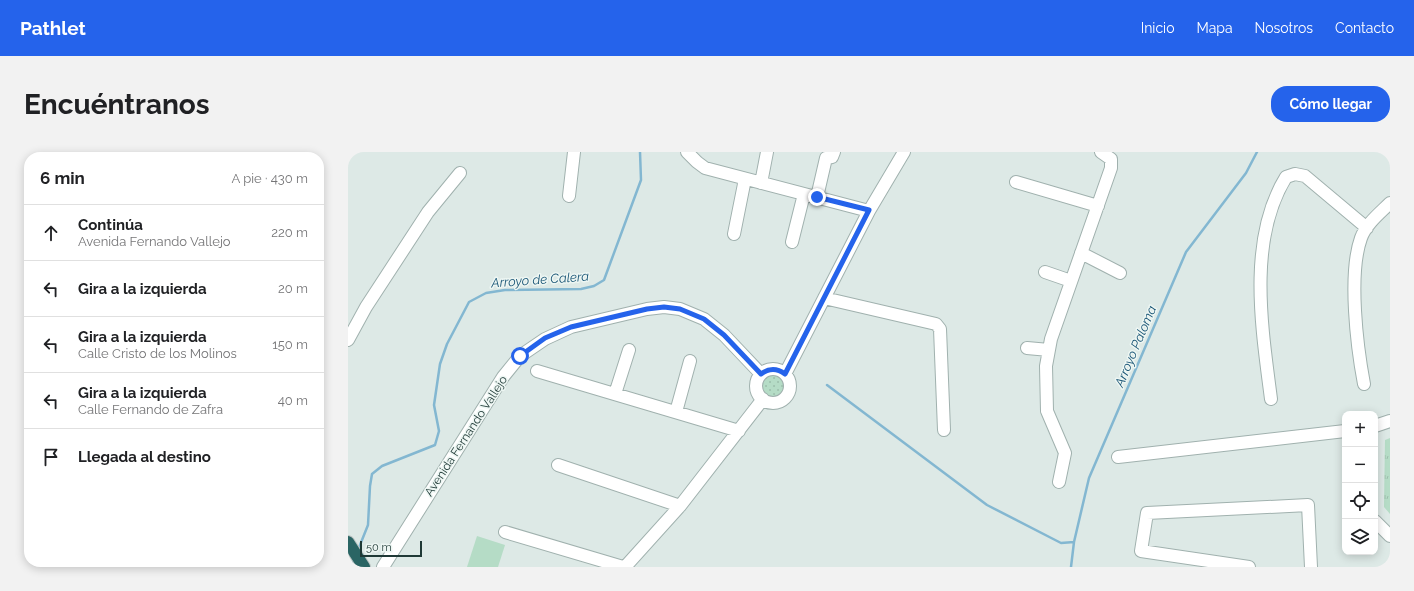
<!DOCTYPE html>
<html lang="es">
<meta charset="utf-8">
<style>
body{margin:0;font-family:Raleway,sans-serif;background:#f2f2f2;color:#202124}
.controls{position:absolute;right:12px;bottom:12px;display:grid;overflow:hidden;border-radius:8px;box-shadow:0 2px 10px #0003}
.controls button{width:36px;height:36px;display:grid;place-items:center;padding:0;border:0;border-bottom:1px solid #e0e0e0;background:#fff;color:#202124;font:20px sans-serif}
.scale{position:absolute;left:12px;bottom:10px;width:62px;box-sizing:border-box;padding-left:4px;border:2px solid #1f3936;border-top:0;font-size:11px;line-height:14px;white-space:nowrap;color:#1f3936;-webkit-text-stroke:3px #edf6f3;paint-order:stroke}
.stop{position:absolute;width:12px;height:12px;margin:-9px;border:3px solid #2563eb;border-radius:50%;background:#fff}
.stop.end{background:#2563eb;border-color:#fff;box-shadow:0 1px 4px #0008}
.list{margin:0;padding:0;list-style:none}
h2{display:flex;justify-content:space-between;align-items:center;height:52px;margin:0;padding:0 16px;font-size:17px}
h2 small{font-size:13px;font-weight:400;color:#757577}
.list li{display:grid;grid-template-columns:26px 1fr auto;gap:12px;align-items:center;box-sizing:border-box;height:56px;padding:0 16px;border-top:1px solid #e0e0e0}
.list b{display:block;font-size:15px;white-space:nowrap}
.list p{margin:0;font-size:13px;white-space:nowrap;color:#757577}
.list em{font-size:13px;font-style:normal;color:#757577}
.icon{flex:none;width:22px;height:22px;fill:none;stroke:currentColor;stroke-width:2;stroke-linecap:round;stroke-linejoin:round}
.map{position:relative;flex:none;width:1042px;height:415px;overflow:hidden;border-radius:16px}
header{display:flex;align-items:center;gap:24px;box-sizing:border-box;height:56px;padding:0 20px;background:#2563eb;color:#fff}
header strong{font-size:19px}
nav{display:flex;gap:22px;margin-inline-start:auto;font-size:14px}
.intro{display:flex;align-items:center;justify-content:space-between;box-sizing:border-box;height:96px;padding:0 24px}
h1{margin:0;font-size:28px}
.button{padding:10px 18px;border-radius:16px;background:#2563eb;color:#fff;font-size:14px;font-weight:700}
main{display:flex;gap:24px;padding:0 24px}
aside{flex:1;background:#fff;border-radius:16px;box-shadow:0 2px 10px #0003}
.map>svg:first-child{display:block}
.grass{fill:url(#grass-tufts)}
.park{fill:#b5dcc6}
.garden{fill:url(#garden-dots)}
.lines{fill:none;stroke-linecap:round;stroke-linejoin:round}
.stream{stroke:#83b7d1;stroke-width:2.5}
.minor-casing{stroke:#a0b1ae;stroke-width:14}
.highway-casing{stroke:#bcc4c3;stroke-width:14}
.minor{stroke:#fff;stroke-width:12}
.highway{stroke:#2a6564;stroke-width:12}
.route{stroke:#2563eb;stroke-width:5}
.labels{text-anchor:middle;stroke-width:3;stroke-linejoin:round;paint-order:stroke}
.street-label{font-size:12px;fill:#1f3936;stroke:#edf6f3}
.water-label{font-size:13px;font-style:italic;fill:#195575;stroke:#edf6f3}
</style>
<header>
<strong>Pathlet</strong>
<nav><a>Inicio</a><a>Mapa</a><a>Nosotros</a><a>Contacto</a></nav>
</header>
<div class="intro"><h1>Encuéntranos</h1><a class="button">Cómo llegar</a></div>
<main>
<aside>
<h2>6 min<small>A pie · 430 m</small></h2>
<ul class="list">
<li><svg class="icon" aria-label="ahead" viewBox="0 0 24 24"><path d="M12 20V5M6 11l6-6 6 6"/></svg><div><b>Continúa</b><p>Avenida Fernando Vallejo</p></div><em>220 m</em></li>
<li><svg class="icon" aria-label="left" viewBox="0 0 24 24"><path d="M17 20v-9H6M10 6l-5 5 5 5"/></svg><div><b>Gira a la izquierda</b></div><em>20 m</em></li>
<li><svg class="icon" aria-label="left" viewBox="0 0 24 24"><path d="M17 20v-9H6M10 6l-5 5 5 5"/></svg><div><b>Gira a la izquierda</b><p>Calle Cristo de los Molinos</p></div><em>150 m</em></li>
<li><svg class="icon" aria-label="left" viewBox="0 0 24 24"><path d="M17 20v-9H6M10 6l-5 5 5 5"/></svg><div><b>Gira a la izquierda</b><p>Calle Fernando de Zafra</p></div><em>40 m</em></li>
<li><svg class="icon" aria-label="arrive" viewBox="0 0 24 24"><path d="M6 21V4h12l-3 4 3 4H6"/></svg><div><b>Llegada al destino</b></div></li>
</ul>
</aside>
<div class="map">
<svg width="1042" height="415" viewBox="0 0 1042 415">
<defs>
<pattern id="grass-tufts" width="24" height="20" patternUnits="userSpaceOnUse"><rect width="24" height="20" fill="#b5dcc6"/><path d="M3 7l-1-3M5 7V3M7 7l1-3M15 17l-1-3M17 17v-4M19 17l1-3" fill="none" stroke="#9bbeab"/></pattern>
<pattern id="garden-dots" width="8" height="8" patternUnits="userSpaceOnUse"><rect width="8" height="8" fill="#b5dcc6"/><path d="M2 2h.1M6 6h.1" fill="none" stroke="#9bbeab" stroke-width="1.8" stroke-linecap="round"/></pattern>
</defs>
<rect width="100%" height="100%" fill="#dde9e6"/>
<!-- grass -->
<path class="grass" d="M1042,286V362L1036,355L1037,288Z"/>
<!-- park -->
<path class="park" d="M129,384L157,393L150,415H119Z"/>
<!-- garden -->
<path class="garden" d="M412 234a12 12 0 1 1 24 0a12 12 0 1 1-24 0Z"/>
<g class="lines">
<!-- stream -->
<path class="stream" d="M479,233L639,353L713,391L726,390
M10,398L20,373L22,334L24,322L34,314L87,293L91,279L86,253L92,212L99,192L121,150L138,141L157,138L233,137L246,134L256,128L293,28L292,0
M3,415L6,408
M723,415L726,390L741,326L838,100L898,21L909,0"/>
<!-- minor casing -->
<g class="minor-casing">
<path id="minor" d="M339,0L349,10L357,16L521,59
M668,30L750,54
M413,31L419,0
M221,44L226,0
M469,45L478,6L484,5L486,0
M386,82L397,27
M444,90L456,42
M733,101L772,121
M697,120L723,129
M476,146L588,172L592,177L596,278
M0,188L18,155L80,60L112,21
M679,196L701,198
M408 234a17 17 0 1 1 34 0a17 17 0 1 1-34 0Z
M189,219L391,279
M437,222L521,59L556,0
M1016,232C1009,195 1000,122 1013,86C1018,72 1032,61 1042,51
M267,242L281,198
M923,247C914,177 899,88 938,25L947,22L957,24L1019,76
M328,260L342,209
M1027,274L1042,269
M770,305L997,279
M210,313L332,354
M711,330L717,301L699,259L698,214L703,187L763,16V7L753,0
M1027,369L1042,384
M157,380L275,415
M35,415L155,225L172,204L197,187L223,175L299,157L316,155L332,157L356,167L376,183L413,222
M277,415L332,354L415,247
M901,415L793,399L799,361L960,353L963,415"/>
</g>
<!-- highway casing -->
<g class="highway-casing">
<path id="highway" d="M0,390L16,415"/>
</g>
<!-- minor -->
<use href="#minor" class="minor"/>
<!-- highway -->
<use href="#highway" class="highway"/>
</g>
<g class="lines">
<!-- route -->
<path class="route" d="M172,204L197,186L223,175L299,157L316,155L332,157L356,167L376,183L413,222C421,216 429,216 437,222L521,58L469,45"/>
</g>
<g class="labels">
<!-- street labels -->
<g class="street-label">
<text transform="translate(118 284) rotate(-57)" y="4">Avenida Fernando Vallejo</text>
</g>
<!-- water labels -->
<g class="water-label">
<text transform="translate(192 127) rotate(-4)" y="5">Arroyo de Calera</text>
<text transform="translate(787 194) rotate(-67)" y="5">Arroyo Paloma</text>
</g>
</g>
</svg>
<div class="controls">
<button>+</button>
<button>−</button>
<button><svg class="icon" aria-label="locate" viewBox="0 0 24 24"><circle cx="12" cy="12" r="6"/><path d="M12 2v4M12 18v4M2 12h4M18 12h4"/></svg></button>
<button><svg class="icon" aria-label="layers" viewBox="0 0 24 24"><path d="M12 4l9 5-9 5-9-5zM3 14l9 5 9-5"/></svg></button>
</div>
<div class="scale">50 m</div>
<div class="stop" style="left:172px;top:204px"></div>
<div class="stop end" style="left:469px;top:45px"></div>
</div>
</main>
